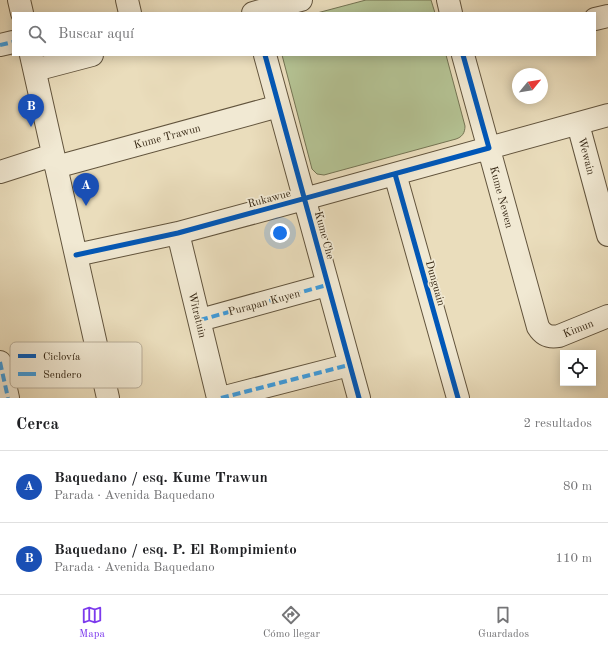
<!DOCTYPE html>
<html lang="es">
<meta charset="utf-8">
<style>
body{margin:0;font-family:"Old Standard TT",serif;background:#f6f6f6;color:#202124}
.controls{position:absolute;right:12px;bottom:12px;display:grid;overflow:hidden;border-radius:0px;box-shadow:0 2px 10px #0003}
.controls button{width:36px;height:36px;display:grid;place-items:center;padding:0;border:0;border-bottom:1px solid #e0e0e0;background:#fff;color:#202124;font:20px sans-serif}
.compass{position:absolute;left:512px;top:68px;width:36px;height:36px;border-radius:50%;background:#fff;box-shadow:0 2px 10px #0003;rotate:60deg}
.you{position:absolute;left:280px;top:233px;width:14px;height:14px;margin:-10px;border:3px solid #fff;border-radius:50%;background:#1a73e8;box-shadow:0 0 0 6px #1a73e833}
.badge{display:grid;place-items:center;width:26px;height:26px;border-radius:50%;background:#7c3aed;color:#fff;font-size:13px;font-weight:700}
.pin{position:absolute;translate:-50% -33px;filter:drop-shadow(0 1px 2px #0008)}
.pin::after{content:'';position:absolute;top:21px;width:14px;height:12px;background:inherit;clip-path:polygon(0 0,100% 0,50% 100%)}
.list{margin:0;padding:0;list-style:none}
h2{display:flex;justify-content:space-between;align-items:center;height:52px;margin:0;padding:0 16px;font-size:17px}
h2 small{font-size:13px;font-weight:400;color:#757577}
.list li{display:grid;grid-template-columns:26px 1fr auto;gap:12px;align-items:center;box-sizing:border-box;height:72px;padding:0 16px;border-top:1px solid #e0e0e0}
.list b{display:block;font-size:15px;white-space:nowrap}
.list p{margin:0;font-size:13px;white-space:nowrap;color:#757577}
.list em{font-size:13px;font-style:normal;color:#757577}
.icon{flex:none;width:22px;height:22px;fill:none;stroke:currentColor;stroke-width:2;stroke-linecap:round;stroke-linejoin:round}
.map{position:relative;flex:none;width:608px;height:398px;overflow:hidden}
.search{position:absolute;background:#fff;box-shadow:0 2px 10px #0003;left:12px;right:12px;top:12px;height:44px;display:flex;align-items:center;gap:10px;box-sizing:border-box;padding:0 14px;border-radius:0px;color:#757577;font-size:15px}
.sheet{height:196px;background:#fff}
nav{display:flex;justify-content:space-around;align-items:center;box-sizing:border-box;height:56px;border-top:1px solid #e0e0e0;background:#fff;font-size:11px;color:#757577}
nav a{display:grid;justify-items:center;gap:2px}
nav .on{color:#7c3aed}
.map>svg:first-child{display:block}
.green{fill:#b4c293;stroke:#747453}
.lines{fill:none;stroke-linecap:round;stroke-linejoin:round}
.minor-casing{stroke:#62543d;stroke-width:24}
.minor{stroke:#f1e9d3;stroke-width:22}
.quiet{stroke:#3e9cde;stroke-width:4;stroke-dasharray:8 4;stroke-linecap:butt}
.cycleway-casing{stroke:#f1e9d3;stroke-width:8}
.cycleway{stroke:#0057b8;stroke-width:5}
.labels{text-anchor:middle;stroke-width:3.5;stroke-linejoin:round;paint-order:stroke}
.street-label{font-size:11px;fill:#352613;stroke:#f1e9d3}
.key{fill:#f1e9d3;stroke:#b9ae99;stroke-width:1}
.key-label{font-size:11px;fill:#352613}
</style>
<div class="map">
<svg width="608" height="398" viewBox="0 0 608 398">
<rect width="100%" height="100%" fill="#eaddbc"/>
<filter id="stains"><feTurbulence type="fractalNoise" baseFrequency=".005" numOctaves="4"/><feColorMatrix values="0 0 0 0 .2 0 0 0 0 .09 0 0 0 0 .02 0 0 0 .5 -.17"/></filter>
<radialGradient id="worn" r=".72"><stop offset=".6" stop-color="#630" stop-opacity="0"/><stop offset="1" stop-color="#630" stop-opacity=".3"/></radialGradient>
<!-- green -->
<path class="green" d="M366,0H431L435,13H317Z
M282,55H446L465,126C465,133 462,137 456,139L324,175L317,174L312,169Z"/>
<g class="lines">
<!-- minor casing -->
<g class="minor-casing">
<path id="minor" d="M19,0L22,13
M127,0L130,13
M448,0L451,13
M253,13L301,0
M595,19L608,16
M0,45L13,42
M31,55L108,398
M265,55L359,398
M463,55L538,327C543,335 549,338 559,336L608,316
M35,70L92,55
M578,124L608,235
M56,167L279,106
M0,172L53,155
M395,174L458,398
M178,233C191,288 205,343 218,398
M76,255L178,233L304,199L608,115
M200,320L327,285
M0,362L8,398
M221,398L349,365"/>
</g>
<!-- minor -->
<use href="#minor" class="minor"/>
<!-- quiet -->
<path class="quiet" d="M0,45L13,42
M200,320L327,285
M0,362L8,398
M221,398L349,365"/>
<!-- cycleway casing -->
<g class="cycleway-casing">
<path id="cycleway" d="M265,55L359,398
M395,174L458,398
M76,255L178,233L489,148L463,55"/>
</g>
<!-- cycleway -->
<use href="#cycleway" class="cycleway"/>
</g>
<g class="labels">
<!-- street labels -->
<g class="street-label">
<text transform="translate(167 136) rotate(-15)" y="4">Kume Trawun</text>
<text transform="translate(587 156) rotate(75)" y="4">Wewain</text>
<text transform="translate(502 197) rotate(75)" y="4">Kume Newen</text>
<text transform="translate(269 198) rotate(-15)" y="4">Rukawue</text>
<text transform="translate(325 235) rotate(75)" y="4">Kume Che</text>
<text transform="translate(436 283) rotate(74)" y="4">Dunguain</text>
<text transform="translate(264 302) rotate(-15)" y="4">Purapan Kuyen</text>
<text transform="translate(198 315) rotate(76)" y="4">Witratuin</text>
<text transform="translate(578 328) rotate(-22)" y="4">Kimun</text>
</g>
</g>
<!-- legend -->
<rect x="10" y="342" width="132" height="46" rx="6" class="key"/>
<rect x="18" y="354" width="18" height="4" fill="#0057b8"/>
<rect x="18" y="372" width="18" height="4" fill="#3e9cde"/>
<g class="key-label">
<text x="43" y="360">Ciclovía</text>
<text x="43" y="378">Sendero</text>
</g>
<rect width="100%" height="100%" filter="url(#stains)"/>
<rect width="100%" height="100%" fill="url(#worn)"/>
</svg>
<div class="controls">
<button><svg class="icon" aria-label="locate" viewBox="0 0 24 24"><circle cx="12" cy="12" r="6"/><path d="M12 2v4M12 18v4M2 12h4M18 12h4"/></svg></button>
</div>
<svg class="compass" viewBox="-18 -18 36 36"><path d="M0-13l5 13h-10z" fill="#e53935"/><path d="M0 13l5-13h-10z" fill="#757577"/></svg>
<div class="you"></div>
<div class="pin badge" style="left:86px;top:206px;background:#1a4fb4">A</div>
<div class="pin badge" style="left:31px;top:127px;background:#1a4fb4">B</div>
<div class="search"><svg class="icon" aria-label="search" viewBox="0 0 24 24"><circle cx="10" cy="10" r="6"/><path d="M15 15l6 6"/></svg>Buscar aquí</div>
</div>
<section class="sheet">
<h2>Cerca<small>2 resultados</small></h2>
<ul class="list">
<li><span class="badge" style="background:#1a4fb4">A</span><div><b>Baquedano / esq. Kume Trawun</b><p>Parada · Avenida Baquedano</p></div><em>80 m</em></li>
<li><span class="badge" style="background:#1a4fb4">B</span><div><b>Baquedano / esq. P. El Rompimiento</b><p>Parada · Avenida Baquedano</p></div><em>110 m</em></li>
</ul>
</section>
<nav>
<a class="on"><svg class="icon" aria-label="map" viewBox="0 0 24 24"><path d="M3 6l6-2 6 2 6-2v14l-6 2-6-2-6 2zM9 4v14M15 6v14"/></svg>Mapa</a>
<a><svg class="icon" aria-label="directions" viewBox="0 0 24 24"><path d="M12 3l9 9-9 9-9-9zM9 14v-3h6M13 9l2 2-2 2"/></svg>Cómo llegar</a>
<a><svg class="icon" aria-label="saved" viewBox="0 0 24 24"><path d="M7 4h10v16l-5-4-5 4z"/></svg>Guardados</a>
</nav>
